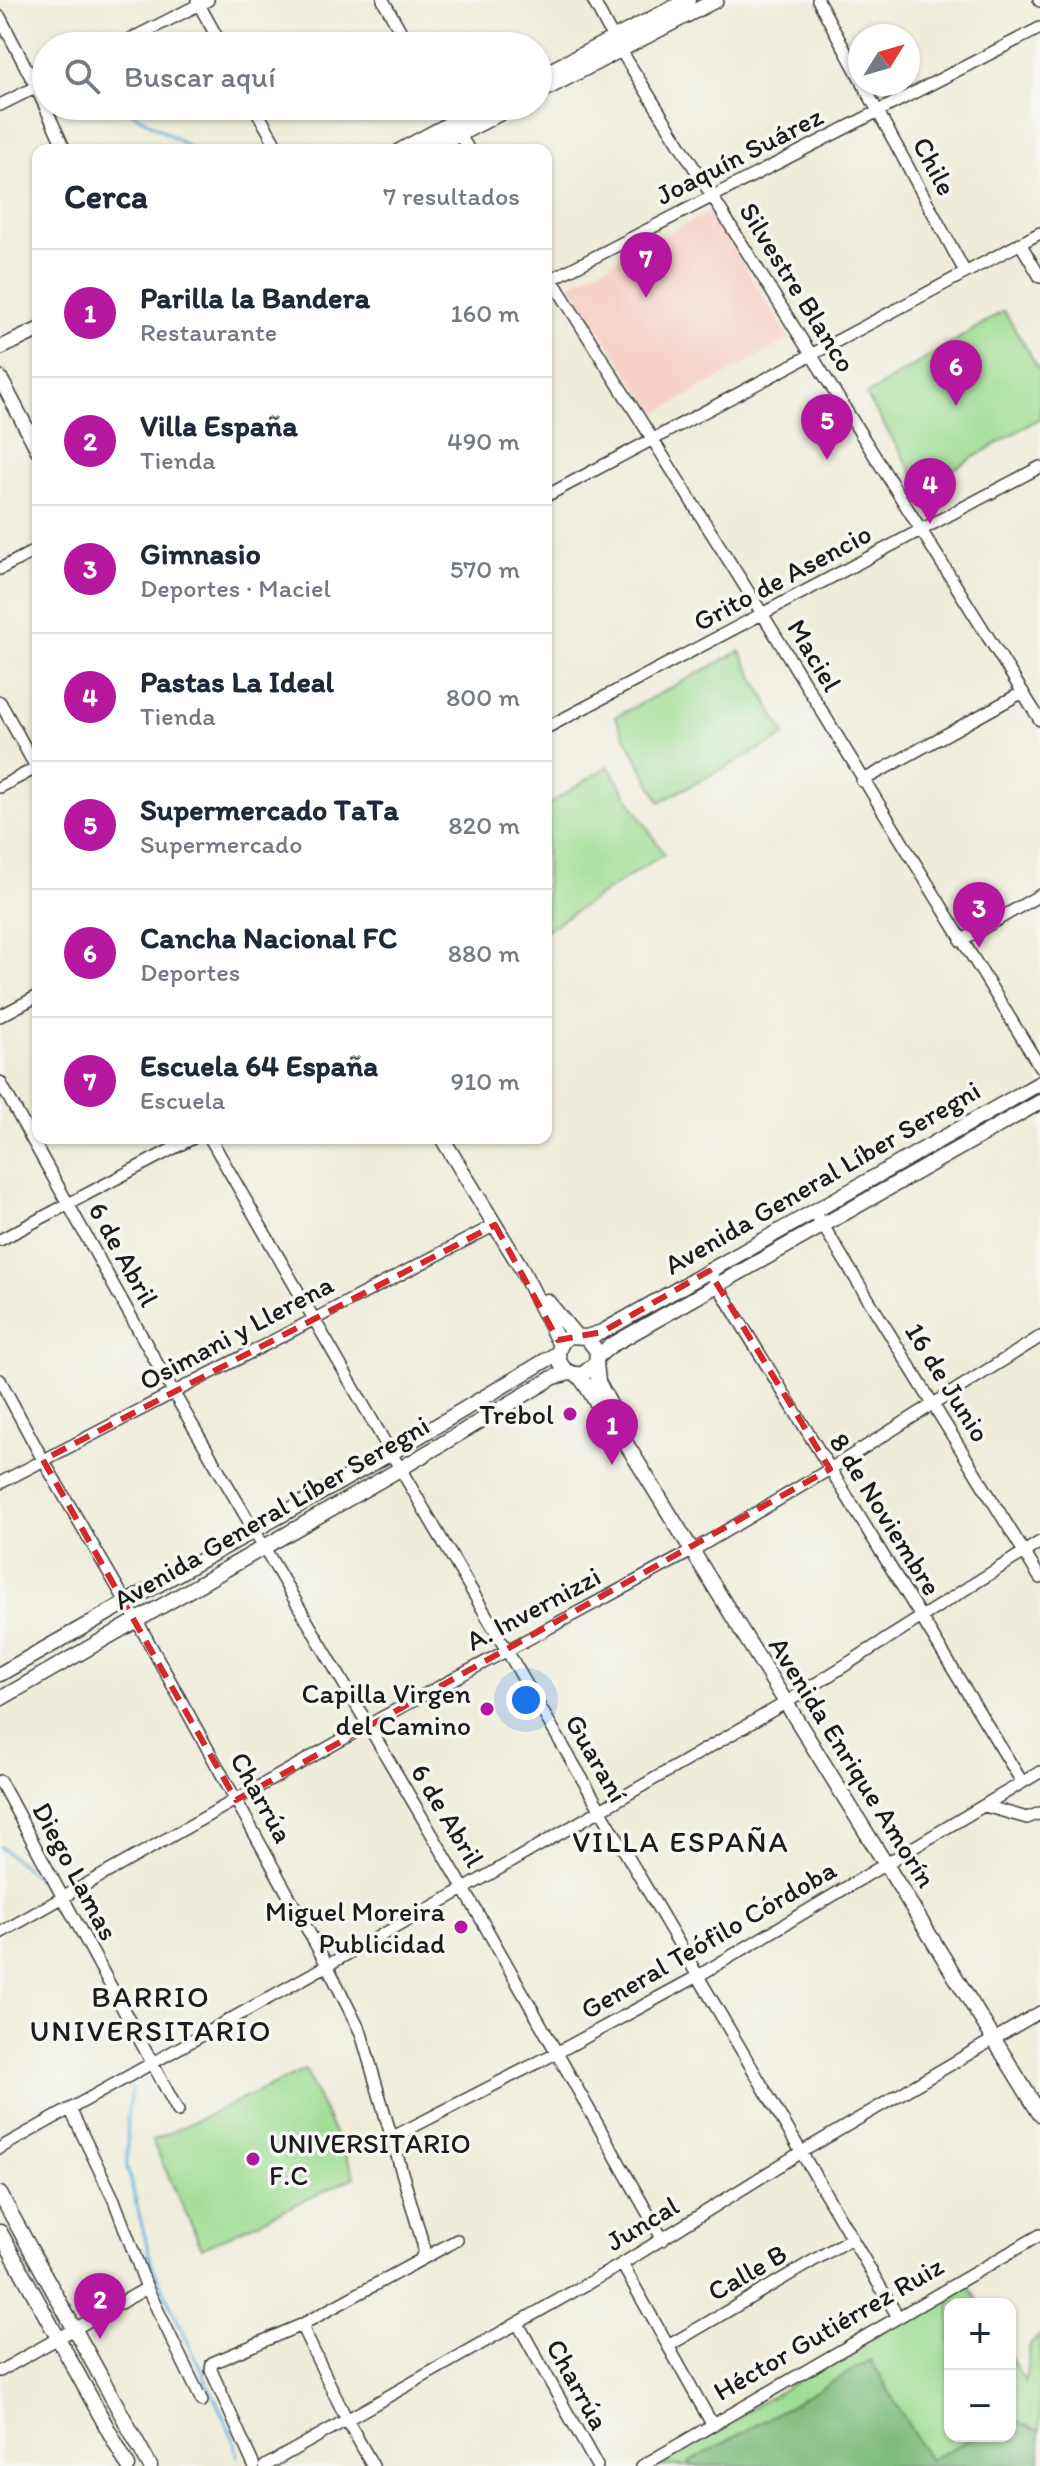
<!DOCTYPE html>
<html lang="es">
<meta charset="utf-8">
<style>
body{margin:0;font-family:Itim,sans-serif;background:#f6f6f7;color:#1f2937}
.controls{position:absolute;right:24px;bottom:24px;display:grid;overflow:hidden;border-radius:16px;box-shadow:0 2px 6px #0004}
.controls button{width:72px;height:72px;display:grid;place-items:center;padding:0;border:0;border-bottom:2px solid #e0e1e3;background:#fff;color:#1f2937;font:40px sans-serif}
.compass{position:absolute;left:848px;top:24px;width:72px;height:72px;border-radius:50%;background:#fff;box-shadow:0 2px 6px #0004;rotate:53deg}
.you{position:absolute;left:526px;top:1700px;width:28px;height:28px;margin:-20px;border:6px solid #fff;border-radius:50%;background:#1a73e8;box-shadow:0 0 0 12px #1a73e833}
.badge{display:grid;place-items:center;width:52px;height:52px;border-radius:50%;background:#b5179e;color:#fff;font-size:26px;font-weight:700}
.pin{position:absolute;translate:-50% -66px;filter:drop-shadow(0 2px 4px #0008)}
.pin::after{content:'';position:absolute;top:42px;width:28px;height:24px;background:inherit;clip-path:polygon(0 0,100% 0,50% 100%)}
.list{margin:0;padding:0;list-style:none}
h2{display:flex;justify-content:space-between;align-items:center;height:104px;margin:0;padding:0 32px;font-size:34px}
h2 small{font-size:26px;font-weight:400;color:#747a83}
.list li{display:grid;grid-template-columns:52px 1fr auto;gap:24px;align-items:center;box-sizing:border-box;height:128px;padding:0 32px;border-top:2px solid #e0e1e3}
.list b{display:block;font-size:30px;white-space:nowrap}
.list p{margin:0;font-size:26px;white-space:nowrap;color:#747a83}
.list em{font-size:26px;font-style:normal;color:#747a83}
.icon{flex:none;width:44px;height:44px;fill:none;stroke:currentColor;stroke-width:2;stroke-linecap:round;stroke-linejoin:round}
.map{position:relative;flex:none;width:1040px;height:2466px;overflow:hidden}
.search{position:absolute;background:#fff;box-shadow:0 2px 6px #0004;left:32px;top:32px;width:520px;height:88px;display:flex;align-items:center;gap:20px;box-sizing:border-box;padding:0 28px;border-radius:44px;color:#747a83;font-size:30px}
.panel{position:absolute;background:#fff;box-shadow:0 2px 6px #0004;left:32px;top:144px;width:520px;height:1000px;border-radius:16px}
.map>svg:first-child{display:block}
.built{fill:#f7d1c6}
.green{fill:#9edd93;stroke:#5d7c58;stroke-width:2}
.forest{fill:#7ebc7d;stroke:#4d6c4c;stroke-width:2}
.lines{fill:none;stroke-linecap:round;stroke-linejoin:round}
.stream{stroke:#68b1e0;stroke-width:3}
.minor-casing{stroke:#3c3b38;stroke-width:14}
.tertiary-casing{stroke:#3c3b38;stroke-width:17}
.minor{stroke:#fff;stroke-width:11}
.tertiary{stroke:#fff;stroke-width:14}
.marked{fill:none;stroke:#d62828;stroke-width:6;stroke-dasharray:16 10;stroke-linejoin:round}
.poi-dot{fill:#b5179e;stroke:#f6f6f2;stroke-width:3}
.labels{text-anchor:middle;stroke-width:7;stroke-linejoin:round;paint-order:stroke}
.street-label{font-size:28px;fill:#1c1c1c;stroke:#f6f6f2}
.poi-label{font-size:28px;fill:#1c1c1c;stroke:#f6f6f2;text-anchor:end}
.neighbourhood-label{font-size:30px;letter-spacing:2px;fill:#1c1c1c;stroke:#f6f6f2}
</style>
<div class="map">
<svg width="1040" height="2466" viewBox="0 0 1040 2466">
<rect width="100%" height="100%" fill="#f6f6f2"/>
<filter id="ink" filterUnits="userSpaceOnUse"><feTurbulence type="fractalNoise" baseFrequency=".0125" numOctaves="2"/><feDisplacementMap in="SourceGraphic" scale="16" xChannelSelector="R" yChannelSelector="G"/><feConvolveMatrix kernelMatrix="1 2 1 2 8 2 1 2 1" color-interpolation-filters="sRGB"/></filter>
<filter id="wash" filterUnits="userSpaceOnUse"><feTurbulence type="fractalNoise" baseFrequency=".006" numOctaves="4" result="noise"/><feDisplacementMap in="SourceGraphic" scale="32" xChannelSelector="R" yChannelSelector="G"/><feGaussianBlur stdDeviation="1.8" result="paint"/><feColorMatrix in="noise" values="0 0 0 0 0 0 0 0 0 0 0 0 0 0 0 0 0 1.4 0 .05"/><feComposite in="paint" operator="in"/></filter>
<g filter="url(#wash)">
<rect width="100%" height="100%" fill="#efecd9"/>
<!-- built -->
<path class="built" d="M706,214L714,217L790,339L655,414L570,284Z"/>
<!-- green -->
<path class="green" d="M1004,311L1040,371V418L922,488L866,395Z
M740,651L785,736L660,802L615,717Z
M608,766L664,854L546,930V806Z
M305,2070L355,2177L202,2248L152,2141Z
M967,2282L980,2304H950V2436H1010V2357L1025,2382L1030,2344L1040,2335V2466H652Z"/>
<!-- forest -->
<path class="forest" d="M871,2360L929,2460L976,2436H1010V2419L1040,2431V2466H693L688,2463Z"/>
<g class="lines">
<!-- stream -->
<path class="stream" d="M121,106L194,150
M0,1847L44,1883
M132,2089L127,2117V2168L153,2268L232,2435L238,2456"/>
</g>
</g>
<g filter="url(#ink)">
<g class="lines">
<!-- minor casing -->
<g class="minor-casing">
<path id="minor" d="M383,0L409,46
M593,0L613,38L1040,720
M818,0L860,78
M1039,0L1040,1
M197,1L222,46
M0,17L36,87L65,150
M117,46L208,0
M863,84L965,272
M0,105L46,82
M254,106L279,150
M442,106L469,150
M1020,243L1040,277
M546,270L763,615L1040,1067
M546,282L1040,28
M546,496L1040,233
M0,569L38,549
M0,702L38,771
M546,728L1040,467
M862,781L1023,692
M0,787L38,767
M961,941L1040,895
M0,1016L38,996
M0,1082L173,1392L464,1889L663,2240
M210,1138L391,1453L898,2317
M814,1211L1040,1578
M0,1240L193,1138
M709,1271L1022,1782
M0,1380L43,1460L136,1619L327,1965L361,2033L423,2244L424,2252L420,2260
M0,1483L495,1225
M0,1781L178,2111
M985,1806L1027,1818L1040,1813
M0,1933L368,1725L692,1551L830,1469L1040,1337
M70,2109L114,2200L147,2288L202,2401
M393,2137L558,2052L698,1976L1040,1772
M0,2148L464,1889L787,1702L1040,1542
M622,2264L712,2424
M518,2324L597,2466
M301,2325L346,2418L373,2466
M668,2346L850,2239
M0,2371L147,2288
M254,2466L211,2370L212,2363L301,2325L457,2240
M265,2466L622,2264L800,2153L1040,2012
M642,2466L1040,2235"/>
</g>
<!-- tertiary casing -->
<g class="tertiary-casing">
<path id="tertiary" d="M538,77L688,0
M538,93L716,0
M401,150L483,106
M429,150L514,106
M0,348L38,330
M0,378L38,450
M442,1138L520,1266L560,1345
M547,1301L575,1335
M586,1337L597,1351L596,1363L583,1374C559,1377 549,1350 569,1336L586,1337L602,1332L1040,1083
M597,1357L610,1346L1040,1102
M596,1363L598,1382L621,1425L622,1437
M578,1375C595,1394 602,1421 622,1437L1040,2114
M0,1674L391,1453L558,1353
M0,1699L400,1469L554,1377L570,1373
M0,2194L150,2466
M0,2232L128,2466"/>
</g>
<!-- minor -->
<use href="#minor" class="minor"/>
<!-- tertiary -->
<use href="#tertiary" class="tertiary"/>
</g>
</g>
<!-- marked area -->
<path class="marked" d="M495,1225L558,1340L602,1332L709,1271L830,1469L236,1800L43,1460Z"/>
<!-- markers -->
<g class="poi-dot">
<circle cx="570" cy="1414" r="8"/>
<circle cx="487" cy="1709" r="8"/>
<circle cx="461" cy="1927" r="8"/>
<circle cx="253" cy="2159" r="8"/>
</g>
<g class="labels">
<!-- street labels -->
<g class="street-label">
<text transform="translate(739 155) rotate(-27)" y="10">Joaquín Suárez</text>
<text transform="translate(935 166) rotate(62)" y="10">Chile</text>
<text transform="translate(798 287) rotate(58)" y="10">Silvestre Blanco</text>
<text transform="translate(782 577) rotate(-28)" y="10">Grito de Asencio</text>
<text transform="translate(815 655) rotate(59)" y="10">Maciel</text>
<text transform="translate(822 1177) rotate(-30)" y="10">Avenida General Líber Seregni</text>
<text transform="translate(124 1254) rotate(61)" y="10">6 de Abril</text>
<text transform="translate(236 1332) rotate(-28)" y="10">Osimani y Llerena</text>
<text transform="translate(948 1382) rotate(58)" y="10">16 de Junio</text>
<text transform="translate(271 1512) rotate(-30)" y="10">Avenida General Líber Seregni</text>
<text transform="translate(886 1514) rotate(58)" y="10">8 de Noviembre</text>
<text transform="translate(533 1608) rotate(-28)" y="10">A. Invernizzi</text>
<text transform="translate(597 1758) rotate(60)" y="10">Guaraní</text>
<text transform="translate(853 1762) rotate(58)" y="10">Avenida Enrique Amorín</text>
<text transform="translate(262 1797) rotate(61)" y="10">Charrúa</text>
<text transform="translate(448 1815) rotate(59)" y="10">6 de Abril</text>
<text transform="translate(76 1871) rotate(62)" y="10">Diego Lamas</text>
<text transform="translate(708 1939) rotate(-30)" y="10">General Teófilo Córdoba</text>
<text transform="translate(642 2223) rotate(-31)" y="10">Juncal</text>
<text transform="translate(747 2272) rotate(-30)" y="10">Calle B</text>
<text transform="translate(828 2328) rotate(-30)" y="10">Héctor Gutiérrez Ruiz</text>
<text transform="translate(578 2384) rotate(61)" y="10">Charrúa</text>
</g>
<!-- poi labels -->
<g class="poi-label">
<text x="554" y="1424">Trebol</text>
<text x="471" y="1703">Capilla Virgen<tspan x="471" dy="32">del Camino</tspan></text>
<text x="445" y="1921">Miguel Moreira<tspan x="445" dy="32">Publicidad</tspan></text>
<text x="269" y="2153" text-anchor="start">UNIVERSITARIO<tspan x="269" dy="32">F.C</tspan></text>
</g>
<!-- neighbourhood labels -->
<g class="neighbourhood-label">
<text x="681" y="1852">VILLA ESPAÑA</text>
<text x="151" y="2007">BARRIO<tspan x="151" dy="34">UNIVERSITARIO</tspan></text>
</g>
</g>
</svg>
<div class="controls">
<button>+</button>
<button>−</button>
</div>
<svg class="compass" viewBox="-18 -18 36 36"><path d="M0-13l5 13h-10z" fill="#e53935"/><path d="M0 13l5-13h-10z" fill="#747a83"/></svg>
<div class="you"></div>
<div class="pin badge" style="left:612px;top:1465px">1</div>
<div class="pin badge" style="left:100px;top:2339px">2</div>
<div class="pin badge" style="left:979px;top:948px">3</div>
<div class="pin badge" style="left:930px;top:524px">4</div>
<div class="pin badge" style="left:827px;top:460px">5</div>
<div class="pin badge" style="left:956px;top:406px">6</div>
<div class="pin badge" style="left:646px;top:298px">7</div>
<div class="search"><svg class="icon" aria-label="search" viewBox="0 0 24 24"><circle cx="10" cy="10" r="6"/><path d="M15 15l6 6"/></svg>Buscar aquí</div>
<section class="panel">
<h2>Cerca<small>7 resultados</small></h2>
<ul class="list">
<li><span class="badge">1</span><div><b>Parilla la Bandera</b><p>Restaurante</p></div><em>160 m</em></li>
<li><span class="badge">2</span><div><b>Villa España</b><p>Tienda</p></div><em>490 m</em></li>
<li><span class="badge">3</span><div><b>Gimnasio</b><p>Deportes · Maciel</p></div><em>570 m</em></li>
<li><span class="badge">4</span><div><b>Pastas La Ideal</b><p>Tienda</p></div><em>800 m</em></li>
<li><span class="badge">5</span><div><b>Supermercado TaTa</b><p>Supermercado</p></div><em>820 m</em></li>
<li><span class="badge">6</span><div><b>Cancha Nacional FC</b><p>Deportes</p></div><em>880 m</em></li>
<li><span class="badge">7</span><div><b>Escuela 64 España</b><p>Escuela</p></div><em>910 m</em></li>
</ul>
</section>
</div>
